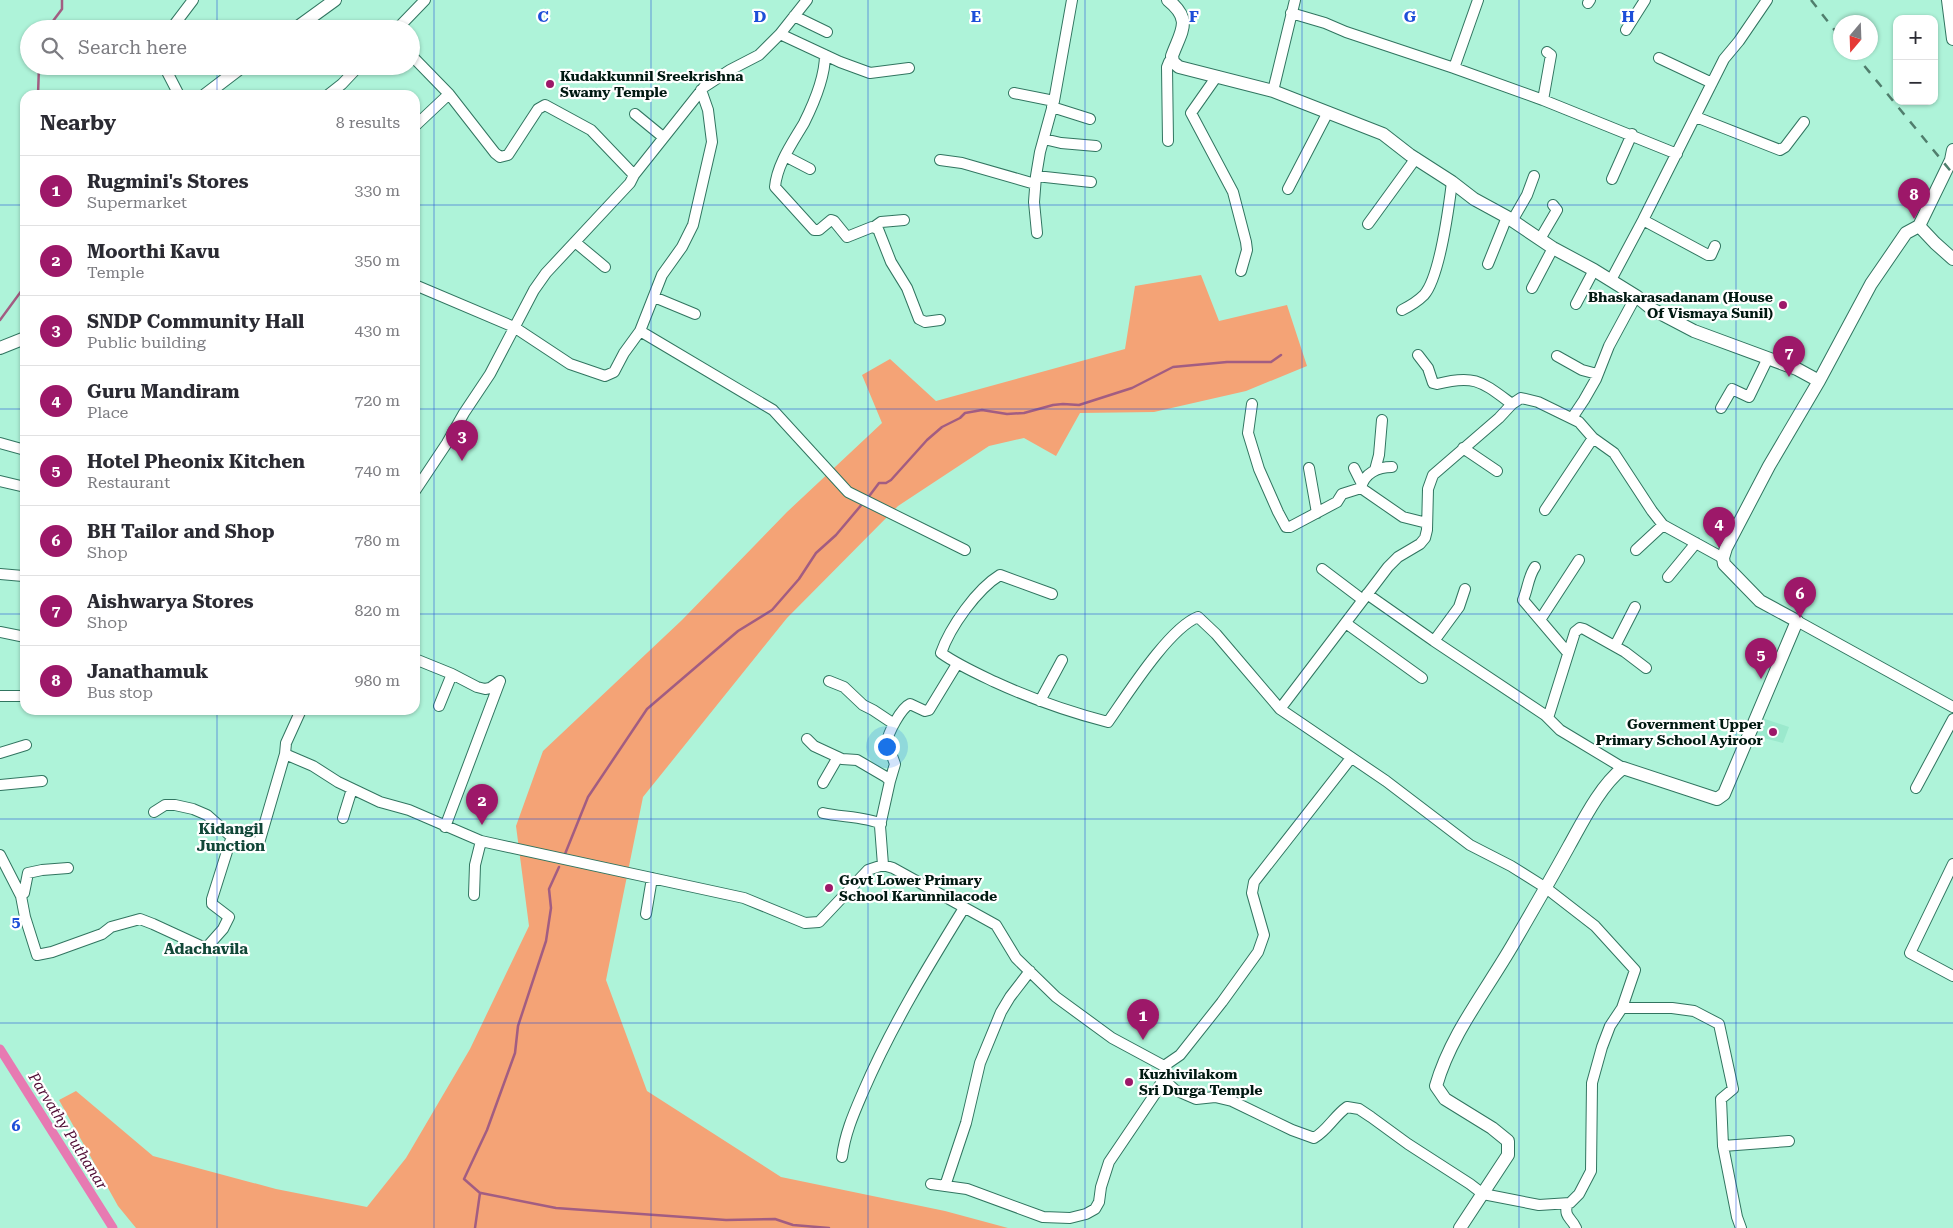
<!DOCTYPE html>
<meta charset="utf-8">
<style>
body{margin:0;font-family:"Roboto Serif",serif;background:#f7f7f7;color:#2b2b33}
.controls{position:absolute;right:15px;top:15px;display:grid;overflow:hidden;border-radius:10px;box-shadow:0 1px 4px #0004}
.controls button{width:45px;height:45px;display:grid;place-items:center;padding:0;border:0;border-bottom:1px solid #e1e1e2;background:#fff;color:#2b2b33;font:25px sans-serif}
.compass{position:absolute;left:1833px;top:15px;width:45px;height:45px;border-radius:50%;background:#fff;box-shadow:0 1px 4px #0004;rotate:199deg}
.you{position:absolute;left:886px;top:746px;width:18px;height:18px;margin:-12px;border:4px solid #fff;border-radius:50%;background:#1a73e8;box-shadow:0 0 0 8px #1a73e833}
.badge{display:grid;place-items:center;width:32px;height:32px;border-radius:50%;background:#9d1869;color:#fff;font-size:16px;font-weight:700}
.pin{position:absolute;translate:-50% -41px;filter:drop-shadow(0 1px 2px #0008)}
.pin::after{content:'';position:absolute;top:26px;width:18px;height:15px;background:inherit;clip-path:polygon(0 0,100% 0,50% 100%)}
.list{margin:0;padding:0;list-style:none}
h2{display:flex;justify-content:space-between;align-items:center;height:65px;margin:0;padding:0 20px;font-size:21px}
h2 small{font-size:16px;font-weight:400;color:#7c7c81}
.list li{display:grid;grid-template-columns:32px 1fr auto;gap:15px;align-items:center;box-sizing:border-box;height:70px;padding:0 20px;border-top:1px solid #e1e1e2}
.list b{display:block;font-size:19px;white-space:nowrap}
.list p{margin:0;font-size:16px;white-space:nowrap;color:#7c7c81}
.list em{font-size:16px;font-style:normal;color:#7c7c81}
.icon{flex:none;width:28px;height:28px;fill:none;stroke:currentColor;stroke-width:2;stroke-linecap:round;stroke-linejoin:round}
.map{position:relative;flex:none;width:1953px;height:1228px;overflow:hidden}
.search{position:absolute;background:#fff;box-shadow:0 1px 4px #0004;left:20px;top:20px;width:400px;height:55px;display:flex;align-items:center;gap:12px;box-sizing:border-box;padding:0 18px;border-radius:28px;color:#7c7c81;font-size:19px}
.panel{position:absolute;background:#fff;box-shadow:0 1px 4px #0004;left:20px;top:90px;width:400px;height:625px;border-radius:15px}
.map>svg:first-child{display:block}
.built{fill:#9be9cd}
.green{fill:#f4a376}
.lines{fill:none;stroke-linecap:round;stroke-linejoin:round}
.stream{stroke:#a25d82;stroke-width:2.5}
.canal{stroke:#e77ab2;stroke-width:9}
.minor-casing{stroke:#317560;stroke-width:12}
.major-casing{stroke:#317560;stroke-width:14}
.minor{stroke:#fff;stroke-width:10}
.major{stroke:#fff;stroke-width:12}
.rail{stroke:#507e6d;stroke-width:2.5;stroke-dasharray:9 9;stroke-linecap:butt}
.grid{fill:none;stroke:#1d4ed8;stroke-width:1;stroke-opacity:0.55}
.poi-dot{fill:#9d1869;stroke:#fff;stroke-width:2}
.labels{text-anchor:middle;stroke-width:4.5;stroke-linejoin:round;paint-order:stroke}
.poi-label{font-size:14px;font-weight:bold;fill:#001911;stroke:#fff;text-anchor:start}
.neighbourhood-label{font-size:15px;font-weight:bold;fill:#114738;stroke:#fff}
.water-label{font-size:15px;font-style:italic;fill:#4e0932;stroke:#fff}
.grid-label{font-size:16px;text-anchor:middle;font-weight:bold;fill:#1d4ed8;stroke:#fff;stroke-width:4.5;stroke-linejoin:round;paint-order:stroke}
</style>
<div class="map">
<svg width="1953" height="1228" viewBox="0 0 1953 1228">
<rect width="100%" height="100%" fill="#aef3d9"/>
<!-- built -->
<path class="built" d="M1762,718L1789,727L1783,743L1756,736Z"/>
<!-- green -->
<path class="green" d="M1201,275L1219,321L1287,305L1307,366L1246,391L1154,412L1080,413L1056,456L1024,438L989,446L898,506L787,618L643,797L606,980L647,1091L781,1177L945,1211L1008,1228H136L118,1206L59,1100L76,1091L153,1156L276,1189L367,1207L406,1158L470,1049L529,926L516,826L543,751L682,620L787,512L882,423L862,375L890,359L936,401L1125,349L1135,286Z"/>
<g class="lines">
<!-- stream -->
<path class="stream" d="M47,29L62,9V0
M38,95L39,66
M0,320L25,286
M867,499L879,483H886L891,480L927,440L942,427L960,418L965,413L982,410L1007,414L1024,413L1053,405L1063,404L1079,405L1132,388L1173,367L1227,362H1271L1281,355
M565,854L588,797L647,709L738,631L772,610L799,579L816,553L836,535L863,503
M481,1193L556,1208L726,1220L775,1219L793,1225L829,1228
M475,1228L480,1193L464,1179L487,1130L515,1053L518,1026L546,941L551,908L549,889L559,867"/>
<!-- canal -->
<path class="canal" d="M0,1049L113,1228"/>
<!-- minor casing -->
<g class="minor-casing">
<path id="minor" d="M1588,3L1590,0
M1291,13L1325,23L1346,32L1454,68L1543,100L1677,154
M794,16L827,32
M307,20L316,29
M171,29L193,0
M397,29L425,0
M1626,30L1645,0
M780,34L840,62L870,73L909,68
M411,55L449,94L495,153L500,157L508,155L538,109L545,105L591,130L634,175
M825,55C825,78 814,103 804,123C793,142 777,164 775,187L814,230H819L831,220L834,221L847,237L872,227L878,229L891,262L907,288L919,319L925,322L940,320
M1659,58L1712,83
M164,66L179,95
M1454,68L1478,0
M1217,76L1191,113L1233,192L1246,242L1247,250L1241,271
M1273,91L1295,0
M1014,93L1054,101
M328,95L342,84L359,66
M1543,100L1551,55L1547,52
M1052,107L1090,119
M635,114L663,137
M1696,117L1780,150L1785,147L1804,122
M415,126L449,94
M1044,139L1061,143L1096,146
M1168,141L1167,67L1169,62H1173
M785,156L810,169
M940,160L962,163L1035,184
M1036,176L1091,182
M1612,179L1632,134
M1288,189L1328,112
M1643,220L1708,255H1711L1715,246
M1512,221L1527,195L1534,176
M1368,224L1416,158
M874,227L881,222L904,220
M1037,233L1034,202L1036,176L1040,152L1054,101L1072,0
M1540,239L1557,210L1553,205
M575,242L605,267
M1488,264L1507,217
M1611,280L1643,220L1724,59L1739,41L1767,0
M415,285L514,327L570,364L605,376L614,372L624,353L640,331L662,275L682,247L693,225L712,142L708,110L701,90
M1532,288L1553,248
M654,297L695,314
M1576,304L1594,270
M1402,310C1410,306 1418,301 1424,295C1440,277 1449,206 1452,182
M640,331L773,410L848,492L965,550
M1418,355L1428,368L1433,383L1437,384C1475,374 1482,382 1512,404L1521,398L1538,402L1579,422L1593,438L1614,453L1652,511L1663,525L1723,558
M1557,356L1582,370L1597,374
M1252,404L1248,433L1259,469L1278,512L1286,527H1290L1337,502L1342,494L1361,488L1403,517L1427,523
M1721,408L1732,389L1749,397L1768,358
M1572,418L1584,400L1596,379L1609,346L1636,296
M0,443L25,450
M1463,448L1497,471
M1309,468L1317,513
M1354,468L1362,484
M1375,470L1379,455L1382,420
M0,481L25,487
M1361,488C1364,473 1378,467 1392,467
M415,491L447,443L464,413L490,374L534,290L546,273L630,183L634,175L704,87L730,70L759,55L780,34L807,0
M1545,510L1593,438
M1636,550L1663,525
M1535,567C1528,577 1528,589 1523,600L1568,653
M1322,569L1363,600
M0,574L23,576
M1668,577L1696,543
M1052,594L1000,575C977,589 950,627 941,653C958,665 976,673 995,682C1032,699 1069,712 1108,722C1127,695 1169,628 1198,617L1216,634L1280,709L1386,781L1470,845L1511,866L1546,888L1595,926L1635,970L1622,1008L1610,1026L1602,1047L1592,1083L1591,1171L1579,1194L1570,1203L1539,1205L1483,1194L1470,1184L1408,1144L1371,1117L1359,1109L1347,1107C1334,1116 1328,1130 1314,1138L1292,1130L1232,1101L1215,1097L1196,1099L1175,1090L1163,1079
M1367,594L1434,641L1545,715L1560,730L1623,768
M1540,620L1579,560
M1797,621L1953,707
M1347,624L1422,678
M0,632L25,637
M1434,641L1459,607L1465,589
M1615,646L1635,607
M415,659L452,674L477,687L485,689L490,688L500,681L445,827
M829,681L844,687L863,705L873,710L894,724
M0,696H25
M1040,701L1062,660
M439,706L452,674
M1280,709L1388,567L1398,557L1420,544L1425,538L1427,530L1428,489L1433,475L1499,418L1512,404
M301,710L286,743L285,754L313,766L338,782L380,802L409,810L481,841L744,898L805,923L819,922L868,870L883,865L893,868L996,925L1016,958L1056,997L1112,1038L1164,1066L1180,1055L1222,1002L1258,952L1264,935L1252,893L1254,882L1351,758
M1548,718L1575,632L1580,628L1584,629L1625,652L1646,668
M807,739L814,746L842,759L857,760L886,777L890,781L880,826L883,865
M0,753L26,745
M890,781L895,764L887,742C888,733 901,708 910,704L925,711L929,710L957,664
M823,783L838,757
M0,785L42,781
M1916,788L1953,719
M154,812L165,805H175L193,809L207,815L234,839L259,843L285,754
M823,813C840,817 868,817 881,824
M343,818L352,789
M0,855L21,896
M1953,864L1910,953L1953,976
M68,868L42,870L28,873L24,893L21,896L25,917L37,955L52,952L102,934L111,927L140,919L153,924L203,947H207L223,929L229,917L212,904V899L230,842L234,839
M474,895L475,865L481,841
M646,914L652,878
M1622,1008H1672L1694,1011L1719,1024L1733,1089L1721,1099L1723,1146L1737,1217L1741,1228
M1723,1146L1789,1141
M842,1157C845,1133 854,1113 863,1092C891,1027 927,968 964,908
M931,1184L967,1189L1043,1217L1070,1218L1086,1214L1095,1209L1099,1202L1101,1187L1109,1162L1155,1094L1163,1079V1072
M945,1186L966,1123L980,1063L1001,1012L1010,997L1030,971
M1567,1204C1564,1218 1571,1217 1576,1228"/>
</g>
<!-- major casing -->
<g class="major-casing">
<path id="major" d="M1168,0C1193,20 1181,31 1172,56L1173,62L1179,67L1273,91L1383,134L1410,155L1452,182L1474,199L1507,217L1553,248L1594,270L1636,296L1652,309L1694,331L1797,369L1819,381
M1948,0L1953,39
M295,29L335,0
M205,95L243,66
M1953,150L1951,160L1919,226L1935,243L1953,259
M0,348L25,338
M1460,1228L1508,1155V1141L1492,1128L1445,1099L1436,1086C1451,1033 1489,987 1516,939C1534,908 1552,877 1569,846C1583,821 1600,786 1623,768L1717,799L1724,794L1797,621L1760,601L1724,564L1723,558L1726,548L1769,466L1819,381L1871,284L1906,233L1919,226"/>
</g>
<!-- minor -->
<use href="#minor" class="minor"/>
<!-- major -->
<use href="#major" class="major"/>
<!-- rail -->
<path class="rail" d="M1811,0L1840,37
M1853,52L1953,174"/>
</g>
<!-- grid -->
<path class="grid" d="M217,0V29M434,0V1228M651,0V1228M868,0V1228M1085,0V1228M1302,0V1228M1519,0V1228M1736,0V1228M217,66V95M0,205H25M415,205H1953M0,409H25M415,409H1953M0,614H25M415,614H1953M217,710V1228M0,819H1953M0,1023H1953"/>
<!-- markers -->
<g class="poi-dot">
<circle cx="550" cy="84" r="5"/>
<circle cx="1783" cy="305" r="5"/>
<circle cx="1773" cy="732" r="5"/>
<circle cx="829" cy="888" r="5"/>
<circle cx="1129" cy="1082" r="5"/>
</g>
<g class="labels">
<!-- poi labels -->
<g class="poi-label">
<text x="560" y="81">Kudakkunnil Sreekrishna<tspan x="560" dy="16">Swamy Temple</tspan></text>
<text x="1773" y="302" text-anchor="end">Bhaskarasadanam (House<tspan x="1773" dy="16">Of Vismaya Sunil)</tspan></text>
<text x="1763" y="729" text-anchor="end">Government Upper<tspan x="1763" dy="16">Primary School Ayiroor</tspan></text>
<text x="839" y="885">Govt Lower Primary<tspan x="839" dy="16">School Karunnilacode</tspan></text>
<text x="1139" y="1079">Kuzhivilakom<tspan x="1139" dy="16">Sri Durga Temple</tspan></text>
</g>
<!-- neighbourhood labels -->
<g class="neighbourhood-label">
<text x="231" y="834">Kidangil<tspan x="231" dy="17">Junction</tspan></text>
<text x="206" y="954">Adachavila</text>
</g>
<!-- water labels -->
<g class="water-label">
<text transform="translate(68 1131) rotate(58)" y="5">Parvathy Puthanar</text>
</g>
</g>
<g class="grid-label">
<text x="543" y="22">C</text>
<text x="760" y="22">D</text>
<text x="976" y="22">E</text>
<text x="1194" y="22">F</text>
<text x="1410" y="22">G</text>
<text x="1628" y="22">H</text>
<text x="16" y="927">5</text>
<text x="16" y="1131">6</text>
</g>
</svg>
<div class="controls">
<button>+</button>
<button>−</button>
</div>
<svg class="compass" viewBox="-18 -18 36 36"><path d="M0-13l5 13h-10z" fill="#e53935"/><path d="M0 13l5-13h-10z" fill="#7c7c81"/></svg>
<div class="you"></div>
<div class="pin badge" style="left:1143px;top:1040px">1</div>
<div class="pin badge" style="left:482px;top:825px">2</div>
<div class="pin badge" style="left:462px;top:461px">3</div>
<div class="pin badge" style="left:1719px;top:548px">4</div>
<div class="pin badge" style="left:1761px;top:679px">5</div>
<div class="pin badge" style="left:1800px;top:618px">6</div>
<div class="pin badge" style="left:1789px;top:377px">7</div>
<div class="pin badge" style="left:1914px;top:219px">8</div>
<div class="search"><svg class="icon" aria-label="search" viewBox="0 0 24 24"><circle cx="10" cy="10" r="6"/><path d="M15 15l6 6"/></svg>Search here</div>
<section class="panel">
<h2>Nearby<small>8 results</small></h2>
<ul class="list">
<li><span class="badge">1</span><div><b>Rugmini's Stores</b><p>Supermarket</p></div><em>330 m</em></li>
<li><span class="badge">2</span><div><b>Moorthi Kavu</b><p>Temple</p></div><em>350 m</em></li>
<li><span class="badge">3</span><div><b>SNDP Community Hall</b><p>Public building</p></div><em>430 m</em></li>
<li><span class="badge">4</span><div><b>Guru Mandiram</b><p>Place</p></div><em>720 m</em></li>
<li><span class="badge">5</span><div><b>Hotel Pheonix Kitchen</b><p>Restaurant</p></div><em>740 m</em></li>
<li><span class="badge">6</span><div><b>BH Tailor and Shop</b><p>Shop</p></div><em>780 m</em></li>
<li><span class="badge">7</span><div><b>Aishwarya Stores</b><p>Shop</p></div><em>820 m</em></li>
<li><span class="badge">8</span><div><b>Janathamuk</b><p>Bus stop</p></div><em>980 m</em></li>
</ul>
</section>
</div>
